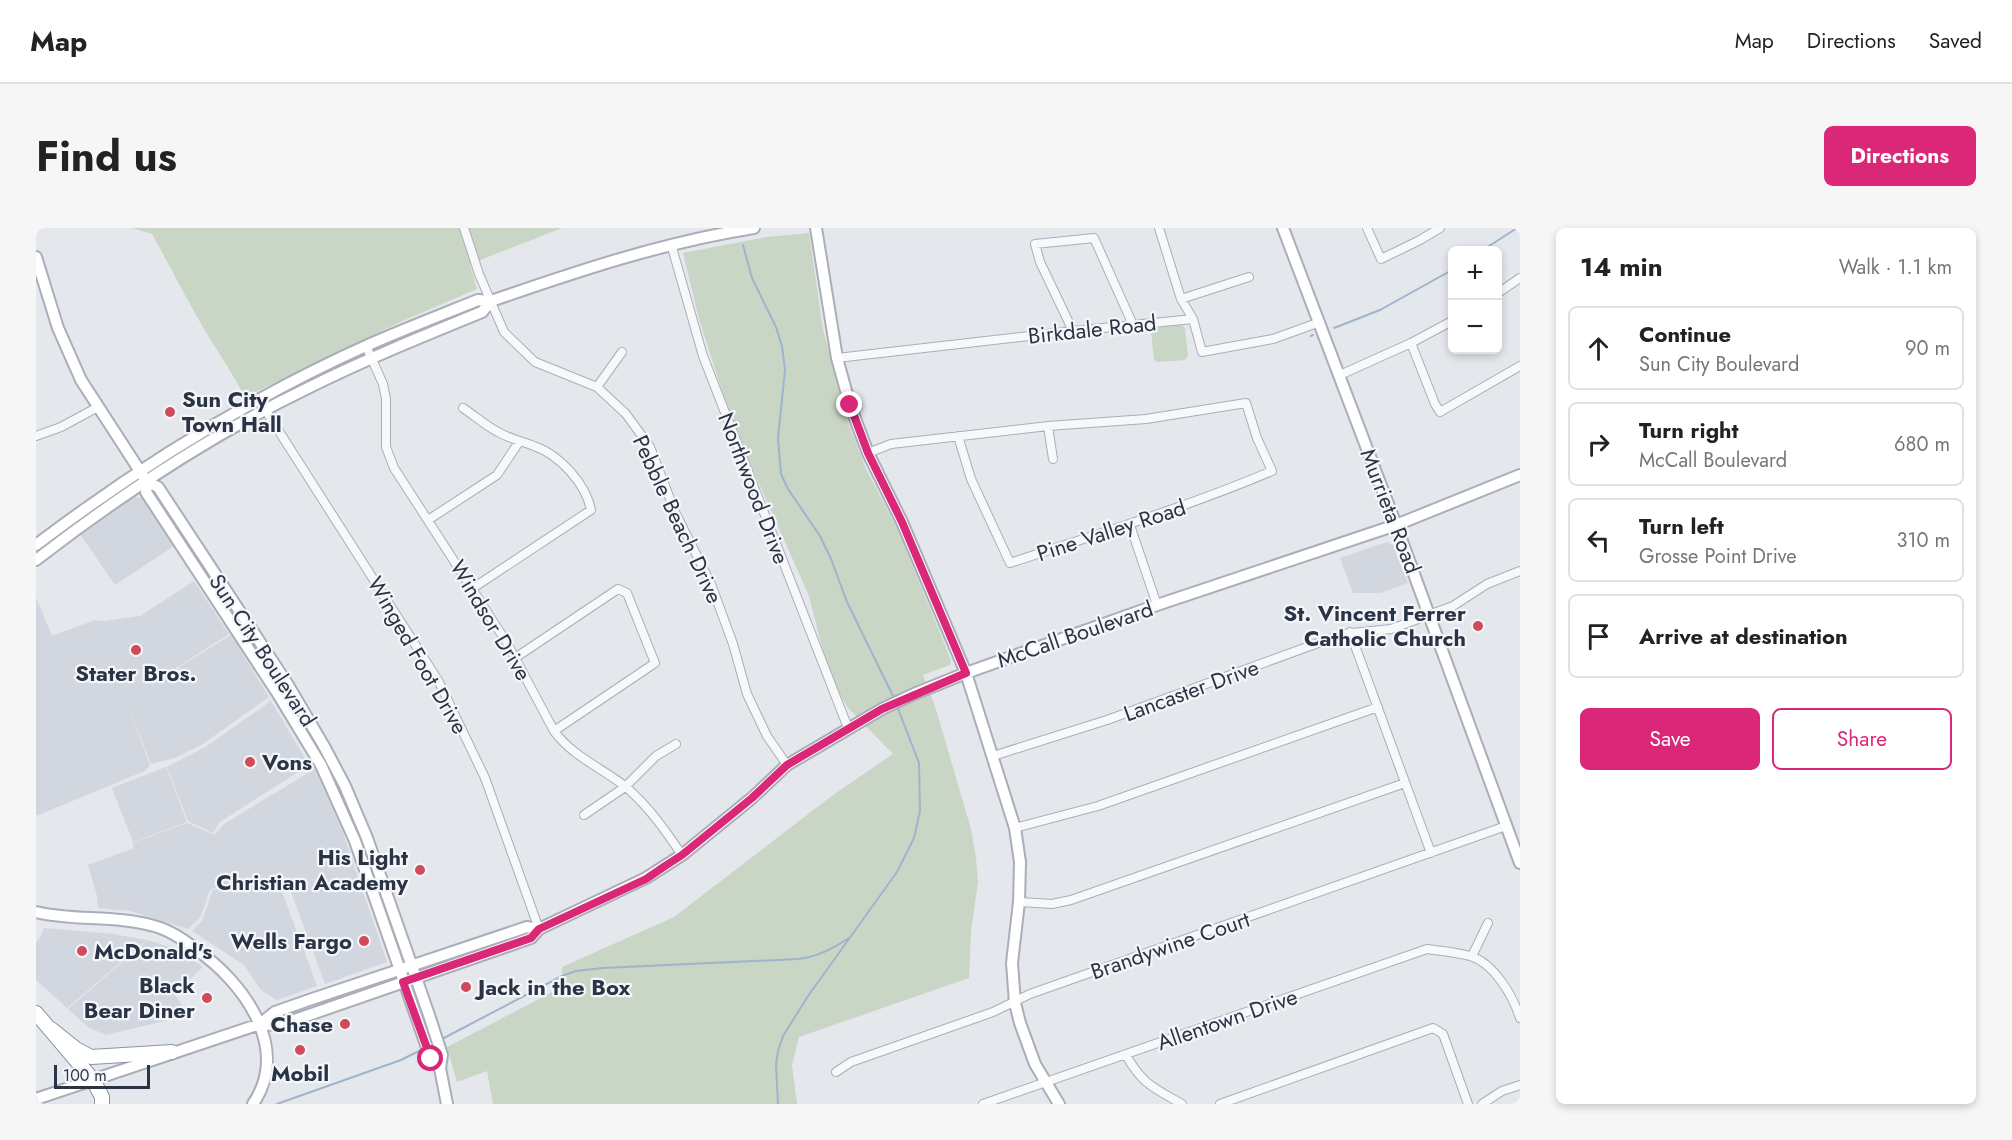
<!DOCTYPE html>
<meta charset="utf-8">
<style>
body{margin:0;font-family:Jost,sans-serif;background:#f6f6f6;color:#222}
.controls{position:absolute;right:18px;top:18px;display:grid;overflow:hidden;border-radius:9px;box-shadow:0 3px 9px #0003}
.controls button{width:54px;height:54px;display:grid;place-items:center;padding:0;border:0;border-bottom:2px solid #e0e0e0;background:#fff;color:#222;font:30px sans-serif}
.scale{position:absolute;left:18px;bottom:15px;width:96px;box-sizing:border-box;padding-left:6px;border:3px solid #2b3445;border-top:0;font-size:16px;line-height:21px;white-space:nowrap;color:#2b3445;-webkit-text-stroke:4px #f4f6f9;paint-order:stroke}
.stop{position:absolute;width:18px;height:18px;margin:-14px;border:4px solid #db2777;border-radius:50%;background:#fff}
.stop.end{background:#db2777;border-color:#fff;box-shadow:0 2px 6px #0008}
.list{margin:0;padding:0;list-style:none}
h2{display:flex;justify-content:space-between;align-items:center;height:78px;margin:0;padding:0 24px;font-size:26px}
h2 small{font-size:20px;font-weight:400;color:#767676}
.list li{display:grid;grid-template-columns:39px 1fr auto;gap:18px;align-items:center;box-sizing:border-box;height:84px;margin:0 12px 12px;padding:0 12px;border:2px solid #e0e0e0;border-radius:9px}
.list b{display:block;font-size:22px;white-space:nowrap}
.list p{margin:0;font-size:20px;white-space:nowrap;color:#767676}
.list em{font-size:20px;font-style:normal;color:#767676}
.actions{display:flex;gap:12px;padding:18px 24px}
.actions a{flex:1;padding:14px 0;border:2px solid #db2777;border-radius:9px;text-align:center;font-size:21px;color:#db2777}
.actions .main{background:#db2777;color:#fff}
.icon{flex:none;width:33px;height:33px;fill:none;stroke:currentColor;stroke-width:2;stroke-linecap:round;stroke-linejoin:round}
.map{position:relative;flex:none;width:1484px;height:876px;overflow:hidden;border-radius:9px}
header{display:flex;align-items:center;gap:36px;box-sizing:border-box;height:84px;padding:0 30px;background:#fff;border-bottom:2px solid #e0e0e0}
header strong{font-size:28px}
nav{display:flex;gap:33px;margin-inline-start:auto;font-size:21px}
.intro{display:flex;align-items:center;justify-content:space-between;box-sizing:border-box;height:144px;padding:0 36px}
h1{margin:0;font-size:42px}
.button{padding:15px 27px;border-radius:9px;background:#db2777;color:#fff;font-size:21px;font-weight:700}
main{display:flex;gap:36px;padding:0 36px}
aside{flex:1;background:#fff;border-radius:9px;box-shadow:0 3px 9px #0003}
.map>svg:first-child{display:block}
.built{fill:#d2d6de}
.green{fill:#c9d6c5}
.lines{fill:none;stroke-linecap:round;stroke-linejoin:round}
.stream{stroke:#9fb4cc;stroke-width:2}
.street-casing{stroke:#a9aeb7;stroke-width:10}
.secondary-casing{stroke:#a9aeb7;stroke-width:14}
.highway-casing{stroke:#8b94a3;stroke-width:16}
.street{stroke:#f7f8fa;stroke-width:8}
.secondary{stroke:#fff;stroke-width:10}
.highway{stroke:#fff;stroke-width:14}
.route{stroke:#db2777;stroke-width:8}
.poi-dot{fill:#d1495b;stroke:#f4f6f9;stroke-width:2}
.labels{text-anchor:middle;stroke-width:4.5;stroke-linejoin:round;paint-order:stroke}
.street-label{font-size:22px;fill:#2b3445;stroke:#f4f6f9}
.poi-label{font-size:22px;font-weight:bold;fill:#2b3445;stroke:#f4f6f9;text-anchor:end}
</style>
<header>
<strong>Map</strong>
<nav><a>Map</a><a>Directions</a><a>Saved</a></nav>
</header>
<div class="intro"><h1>Find us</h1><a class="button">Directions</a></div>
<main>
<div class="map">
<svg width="1484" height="876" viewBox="0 0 1484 876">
<rect width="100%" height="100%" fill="#e4e7ec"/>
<!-- built -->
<path class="built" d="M97,269L106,270L138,318L79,357L44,306Z
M1351,314L1357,317L1372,355L1345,365H1317L1304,330Z
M158,353L193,406L140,440L142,448L146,447L143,439L195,407L233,469L165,517L139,530L115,536L90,473L114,537L109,543L0,588V369L16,408L59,392L67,393L104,388Z
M235,473L273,537L184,594L177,605L152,593L131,539L171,518Z
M130,539L151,594L97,614L76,560Z
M280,540L308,608L351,734L289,756L249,648L204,663L200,653L174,662L164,690L152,701L94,683L62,680L61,668L52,637L98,620L96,615L151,595L179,607L188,596Z
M242,653L281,758L241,772L225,762L208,737L156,703L166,693L177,662L200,655L204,664Z
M8,700L77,706L111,712L31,780L0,752V714L4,710Z
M112,712L139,721L167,739L138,766L154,787L70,807L52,799L32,781Z"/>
<!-- green -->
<path class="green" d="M96,0H526L434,36L441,61L362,95L209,169C197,146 182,124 168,101C150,70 134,38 116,6Z
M773,5L787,101L809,186L830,241L863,304L915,432L914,437L887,447L899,478L935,601L940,630L942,654L935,704L933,750L763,809L756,837L761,876H457L451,843L421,854L411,819L526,759V739L638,689L797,567L857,526L813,481L794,451L773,368L705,215L684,157L663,91L647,25L730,9Z
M1146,97L1149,100L1152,128L1149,132L1122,134L1118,132L1115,103L1119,100Z"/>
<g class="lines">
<!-- stream -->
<path class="stream" d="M707,17L716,50L740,99L746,118L749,142L742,210L745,246L752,261L784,308L795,331L811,374L859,472
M1447,22L1481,0
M1298,100L1344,82L1416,42
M1275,108L1277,107
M408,810L526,748L540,743L567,740L762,731C781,729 796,721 813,710
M241,876L365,832L385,822
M742,876L740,836L742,823L747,808L772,768L861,644L878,610L884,583L883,535L861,478"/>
<!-- street casing -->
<g class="street-casing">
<path id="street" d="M428,0L443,46L468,104L499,134L561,159L590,186L614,219L639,284L675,356L697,416L711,466L731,508L751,537
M1123,0L1145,71L1157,91
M1331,0L1345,31L1384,12L1404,0
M635,16L667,128L812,500
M1462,65L1484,50
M1145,71L1213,49
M1037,103L1004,34L999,16L1058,10L1097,97
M1375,115L1399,176L1404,184L1484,138
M330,118L347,156L350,171V219L358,240L471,415L518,503C536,528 566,540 590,559C613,579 629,602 646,627
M801,130L1037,103L1157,91L1166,124L1237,111L1284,94
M1304,147L1375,115L1416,93
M561,159L586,124
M223,172L403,454L449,550L503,701
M427,180C439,188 450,198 462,204C474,211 486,213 498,218C524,227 550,256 555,282L437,360
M1012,198L1017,231
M0,208L25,199L62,179
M832,225L855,216L1012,198L1110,191L1210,175L1221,210L1236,243C1151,279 1062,306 974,335L935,251L922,208
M392,292L461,247L483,214
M1094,297L1121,377
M1314,404L1395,625
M479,430L582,361L591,365L619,435L518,503
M957,528L1071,492L1307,406L1355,401L1417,378L1451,356L1484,343
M548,587L589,559L620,528L640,516
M979,600L1062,578L1342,479
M983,674L1016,676L1035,672L1369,555
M1436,728L1452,695
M1090,827C1106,856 1118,860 1146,876
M800,844L815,834L957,784L994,766L1470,598
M947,876L1391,721C1405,723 1420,724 1434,728C1458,735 1477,768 1484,790
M1184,876L1397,800L1407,806L1432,876
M1446,876L1466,863L1484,857"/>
</g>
<!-- secondary casing -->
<g class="secondary-casing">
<path id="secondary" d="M780,0L801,130L814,177L832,225L866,294L930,445L979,600L984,634L983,674L976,735L979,775L984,795L999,836L1023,876
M1247,0L1360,297L1484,635
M0,29L22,100L45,152L111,254L122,259L252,457L289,520L309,558L331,610L393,787L406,827L404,840L411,876
M111,254L110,264L242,466L285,537L319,613L395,831L404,840
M0,317C103,239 214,170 332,117C368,101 405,87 442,72L455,73C542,43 628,14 718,0
M0,332C84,267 175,207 270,161C328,132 387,108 446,84L455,73
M0,684C38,693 80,687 118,698C134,702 148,712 161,722C208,755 255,820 217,876
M224,796L244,797L495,710L503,701L610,650L646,627L716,570L751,537L846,481L878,466L930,445L1121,377L1360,297L1484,247
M0,871L224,796L239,784L273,772L491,699L503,701"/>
</g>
<!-- highway casing -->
<g class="highway-casing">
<path id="highway" d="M0,785L57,852L66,869V876
M15,801L40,821L55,829L136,824"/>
</g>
<!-- street -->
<use href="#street" class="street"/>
<!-- secondary -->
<use href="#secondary" class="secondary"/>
<!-- highway -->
<use href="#highway" class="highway"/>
</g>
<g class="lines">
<!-- route -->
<path class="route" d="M395,831L367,754L495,710L503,701L610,651L629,638L646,627L716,570L751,537L846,481L930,445L866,294L832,225L814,177"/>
</g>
<!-- markers -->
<g class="poi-dot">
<circle cx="134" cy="184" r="6"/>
<circle cx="1442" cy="398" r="6"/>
<circle cx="100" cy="422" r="6"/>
<circle cx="214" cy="534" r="6"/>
<circle cx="384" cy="642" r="6"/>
<circle cx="328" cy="713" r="6"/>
<circle cx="46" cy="723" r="6"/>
<circle cx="430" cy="759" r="6"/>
<circle cx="171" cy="770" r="6"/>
<circle cx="309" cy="796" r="6"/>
<circle cx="264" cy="822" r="6"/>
</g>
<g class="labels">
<!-- street labels -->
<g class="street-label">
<text transform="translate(1056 101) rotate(-6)" y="8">Birkdale Road</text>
<text transform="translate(718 260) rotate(69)" y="8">Northwood Drive</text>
<text transform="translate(1355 283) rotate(69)" y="8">Murrieta Road</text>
<text transform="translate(642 291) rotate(65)" y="8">Pebble Beach Drive</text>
<text transform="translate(1075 302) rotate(-18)" y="8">Pine Valley Road</text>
<text transform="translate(455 392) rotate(59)" y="8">Windsor Drive</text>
<text transform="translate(1039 406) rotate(-19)" y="8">McCall Boulevard</text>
<text transform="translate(227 422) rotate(57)" y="8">Sun City Boulevard</text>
<text transform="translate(382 427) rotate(60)" y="8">Winged Foot Drive</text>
<text transform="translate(1155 462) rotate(-20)" y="8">Lancaster Drive</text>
<text transform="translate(1134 717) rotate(-19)" y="8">Brandywine Court</text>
<text transform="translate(1191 791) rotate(-19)" y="8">Allentown Drive</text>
</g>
<!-- poi labels -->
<g class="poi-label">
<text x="146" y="179" text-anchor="start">Sun City<tspan x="146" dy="25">Town Hall</tspan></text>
<text x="1430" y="393">St. Vincent Ferrer<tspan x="1430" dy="25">Catholic Church</tspan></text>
<text x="100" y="453" text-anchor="middle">Stater Bros.</text>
<text x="226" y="542" text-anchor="start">Vons</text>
<text x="372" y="637">His Light<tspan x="372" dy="25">Christian Academy</tspan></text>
<text x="316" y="721">Wells Fargo</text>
<text x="58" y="731" text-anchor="start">McDonald's</text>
<text x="159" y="765">Black<tspan x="159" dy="25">Bear Diner</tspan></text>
<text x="442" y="767" text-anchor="start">Jack in the Box</text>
<text x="297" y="804">Chase</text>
<text x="264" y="853" text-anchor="middle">Mobil</text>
</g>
</g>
</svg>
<div class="controls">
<button>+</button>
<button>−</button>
</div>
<div class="scale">100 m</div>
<div class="stop" style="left:395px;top:831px"></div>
<div class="stop end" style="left:814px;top:177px"></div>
</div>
<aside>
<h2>14 min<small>Walk · 1.1 km</small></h2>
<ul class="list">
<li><svg class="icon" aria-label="ahead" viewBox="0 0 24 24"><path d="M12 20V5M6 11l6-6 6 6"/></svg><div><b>Continue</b><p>Sun City Boulevard</p></div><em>90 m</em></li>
<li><svg class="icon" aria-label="right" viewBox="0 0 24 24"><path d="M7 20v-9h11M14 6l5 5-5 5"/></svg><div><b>Turn right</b><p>McCall Boulevard</p></div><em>680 m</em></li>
<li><svg class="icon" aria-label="left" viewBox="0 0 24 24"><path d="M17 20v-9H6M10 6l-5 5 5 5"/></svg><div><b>Turn left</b><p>Grosse Point Drive</p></div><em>310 m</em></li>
<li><svg class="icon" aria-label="arrive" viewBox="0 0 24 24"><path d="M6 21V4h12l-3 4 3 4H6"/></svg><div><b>Arrive at destination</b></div></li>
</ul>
<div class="actions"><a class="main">Save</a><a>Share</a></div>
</aside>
</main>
